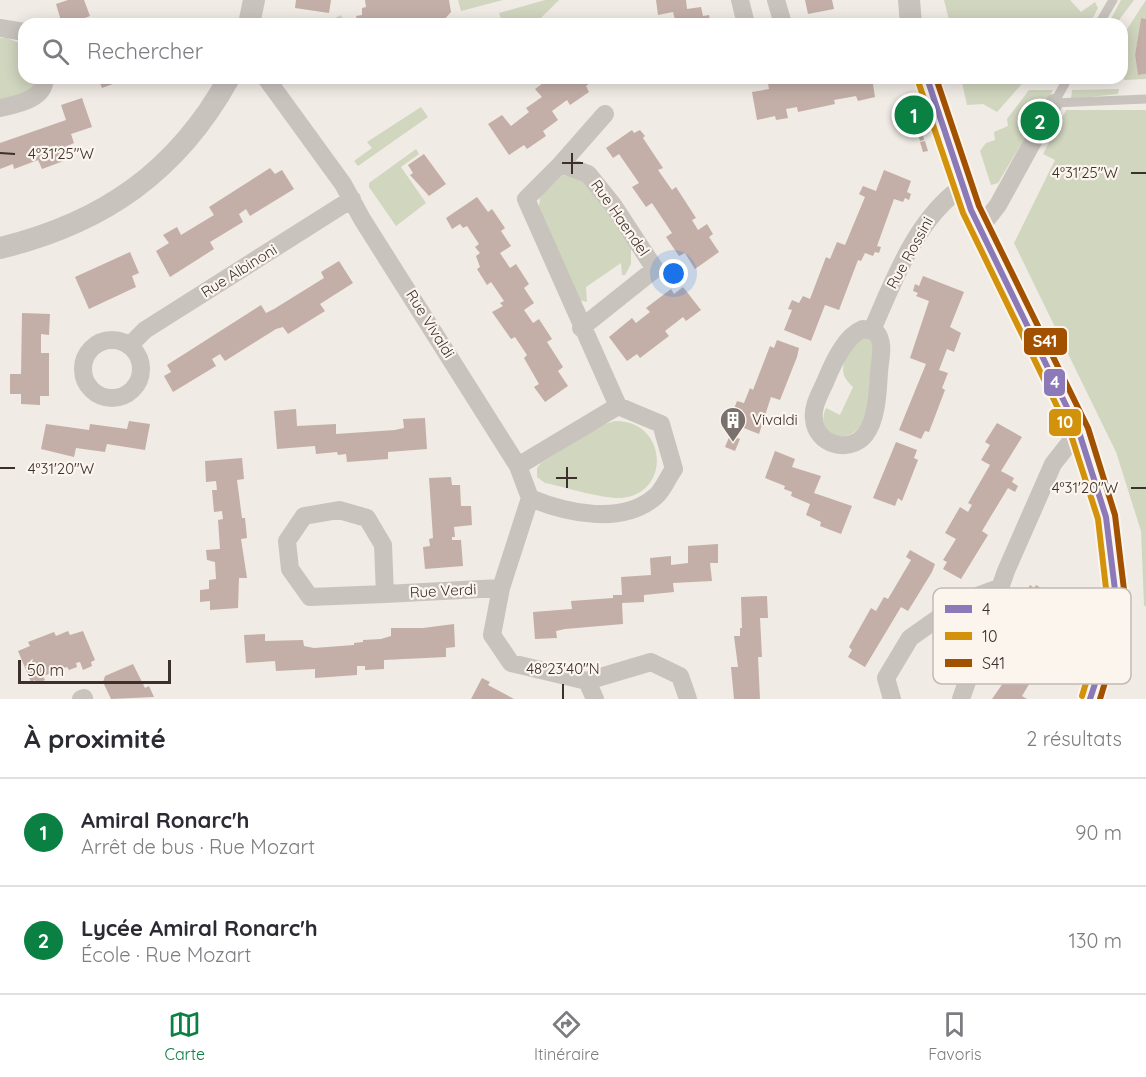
<!DOCTYPE html>
<html lang="fr">
<meta charset="utf-8">
<style>
body{margin:0;font-family:Quicksand,sans-serif;background:#f7f7f7;color:#2b2b33}
.scale{position:absolute;left:18px;bottom:15px;width:153px;box-sizing:border-box;padding-left:6px;border:3px solid #3b302b;border-top:0;font-size:16px;line-height:21px;white-space:nowrap;color:#3b302b;-webkit-text-stroke:4px #fbf5ee;paint-order:stroke}
.you{position:absolute;left:674px;top:274px;width:21px;height:21px;margin:-15px;border:4px solid #fff;border-radius:50%;background:#1a73e8;box-shadow:0 0 0 9px #1a73e833}
.badge{display:grid;place-items:center;width:39px;height:39px;border-radius:50%;background:#0b8043;color:#fff;font-size:20px;font-weight:700}
.pin{position:absolute;translate:-50% -50%;border:3px solid #fff;box-shadow:0 2px 6px #0006}
.list{margin:0;padding:0;list-style:none}
h2{display:flex;justify-content:space-between;align-items:center;height:78px;margin:0;padding:0 24px;font-size:26px}
h2 small{font-size:20px;font-weight:400;color:#7c7c81}
.list li{display:grid;grid-template-columns:39px 1fr auto;gap:18px;align-items:center;box-sizing:border-box;height:108px;padding:0 24px;border-top:2px solid #e1e1e2}
.list b{display:block;font-size:22px;white-space:nowrap}
.list p{margin:0;font-size:20px;white-space:nowrap;color:#7c7c81}
.list em{font-size:20px;font-style:normal;color:#7c7c81}
.icon{flex:none;width:33px;height:33px;fill:none;stroke:currentColor;stroke-width:2;stroke-linecap:round;stroke-linejoin:round}
.map{position:relative;flex:none;width:1146px;height:699px;overflow:hidden}
.search{position:absolute;background:#fff;box-shadow:0 3px 15px #0003;left:18px;right:18px;top:18px;height:66px;display:flex;align-items:center;gap:15px;box-sizing:border-box;padding:0 21px;border-radius:18px;color:#7c7c81;font-size:22px}
.sheet{height:294px;background:#fff}
nav{display:flex;justify-content:space-around;align-items:center;box-sizing:border-box;height:84px;border-top:2px solid #e1e1e2;background:#fff;font-size:16px;color:#7c7c81}
nav a{display:grid;justify-items:center;gap:3px}
nav .on{color:#0b8043}
.map>svg:first-child{display:block}
.green{fill:#d1d6bf}
.building{fill:#c3afa7}
.lines{fill:none;stroke-linecap:round;stroke-linejoin:round}
.service{stroke:#c9c3be;stroke-width:9}
.minor{stroke:#c9c3be;stroke-width:18}
.tertiary{stroke:#c9c3be;stroke-width:22}
.bus-1-casing{stroke:#fbf5ee;stroke-width:10}
.bus-2-casing{stroke:#fbf5ee;stroke-width:10}
.bus-3-casing{stroke:#fbf5ee;stroke-width:10}
.bus-1{stroke:#8b7ab7;stroke-width:6}
.bus-2{stroke:#d2920c;stroke-width:6}
.bus-3{stroke:#a25100;stroke-width:6}
.ticks{fill:none;stroke:#3b302b;stroke-width:2}
.labels{text-anchor:middle;stroke-width:4.5;stroke-linejoin:round;paint-order:stroke}
.street-label{font-size:15px;fill:#3b302b;stroke:#fbf5ee}
.poi-label{font-size:15px;fill:#3b302b;stroke:#fbf5ee;text-anchor:start}
.key{fill:#fbf5ee;stroke:#c1bab4;stroke-width:1.5}
.key-label{font-size:16px;fill:#3b302b}
.ticks-label{font-size:15px;text-anchor:middle;fill:#3b302b;stroke:#fbf5ee;stroke-width:4.5;stroke-linejoin:round;paint-order:stroke}
.line-badge{stroke:#fbf5ee;stroke-width:2}
.badge-label{font-size:16px;text-anchor:middle;font-weight:bold;fill:#fff}
</style>
<div class="map">
<svg width="1146" height="699" viewBox="0 0 1146 699">
<rect width="100%" height="100%" fill="#f0ebe5"/>
<!-- green -->
<path class="green" d="M458,0H503L461,11Z
M545,0H559L535,24H503L499,13Z
M944,0H1070L1081,12L1095,2L1098,8L1090,23L950,24Z
M1121,0H1134L1116,24H1108Z
M1146,0V19L1141,18L1135,55L1138,75L1146,74V79L1124,80L1122,37Z
M341,15L346,24H307L303,18L329,21Z
M0,38H7L24,45V78H37L31,92L0,99Z
M961,78H1027L997,112L983,104L967,105Z
M1119,89L1118,94L1071,99L1072,90Z
M1029,90H1053L998,183L991,185L980,151L986,143L995,140L994,132L1008,126L1007,119Z
M421,107L428,117L358,166L354,161L372,148L367,142Z
M1066,110H1146V607L1144,605L1141,531L1116,452L1014,243L1055,160L1043,154Z
M416,149L419,154L401,167L426,203L396,226L369,187V183Z
M563,175L577,177L590,186L631,248V264L625,275H622L621,263L586,287L587,302L579,300L539,207L540,197Z
M867,336L876,344C873,361 872,406 865,420C851,448 813,437 826,408L840,415L853,387C850,384 845,379 844,375C839,362 855,341 867,336Z
M615,421C667,420 672,493 622,498C601,499 566,487 545,483L537,477V468L541,463L602,425Z"/>
<!-- building -->
<path class="building" d="M68,0H84L90,16L85,18L88,24H62L56,4Z
M296,0H331L329,13L295,8Z
M365,0H449L451,12L443,21L427,24L420,22L358,24L356,16L362,15V8L366,7Z
M656,0H686L687,9L701,7L703,16L709,15L711,24H676L673,12L658,15Z
M805,0H832L834,9L808,14Z
M1141,18L1146,19V74L1138,75L1135,55Z
M98,78H129L102,88Z
M550,78L554,81L558,78H597L586,86L589,92L570,105L567,100L552,111L558,120L543,131L546,136L527,149L524,145L509,155L488,124L502,115L511,126L529,112L526,108L542,97L535,89Z
M791,78L793,84L824,78H872L875,97L858,101L856,96L834,100L835,104L798,112L797,107L786,109L788,118L776,120L775,116L757,120L752,92L769,89L768,83Z
M82,98L92,127L71,134L74,143L65,147L69,159L42,169L38,160L14,169L13,164L0,169V143L66,120L61,105Z
M632,130L634,133L640,130L645,136L643,138L663,168L658,170L672,190L676,187L696,218L692,220L698,230L707,224L713,234L709,237L719,252L695,269L685,253L679,256L666,237L672,233L652,203L646,207L632,187L639,183L619,154L613,158L606,148Z
M922,130L924,140L920,141L917,131Z
M925,141L928,151L923,152L920,142Z
M424,154L446,184L429,196L410,175L413,173L408,165Z
M270,168L275,174L282,170L294,189L250,216L246,209L239,214L243,222L210,242L214,249L170,277L156,251L169,243L163,235L177,227L181,235L214,215L209,207Z
M884,170L911,181L907,192L911,194L909,200L905,198L903,202L894,199L877,246L881,247L879,253L875,252L873,256L865,253L861,261L858,260L839,310L825,305L811,341L784,330L792,310L788,309L792,300L799,303L803,296L810,299L826,257L830,259L837,242L845,245L865,197L859,194L863,186L876,191Z
M477,197L488,212L492,209L505,228L501,231L511,246L500,253L510,268L516,264L529,284L524,288L534,303L524,310L533,323L539,319L552,339L547,342L563,367L558,371L568,386L545,402L534,387L539,384L524,358L527,355L515,337L511,339L492,312L503,306L500,303L504,301L491,282L487,285L477,269L480,267L476,256L480,253L475,247L479,244L467,226L463,228L460,224L452,229L446,218Z
M130,252L139,273L132,276L136,287L89,309L75,277Z
M339,261L353,283L320,304L325,311L288,334L283,327L276,329L225,361L220,354L212,359L216,366L173,392L164,376L171,372L167,365L261,305L266,313L274,309L324,278L321,272Z
M923,276L964,292L950,327L961,333L954,352L947,349L939,370L948,373L942,388L945,390L929,432L925,431L921,439L899,430L926,364L910,358L929,301L916,296L918,293L913,291L915,284L919,286Z
M683,287L701,310L686,321L683,317L665,331L669,336L640,358L637,354L627,361L609,337L632,318L636,323L650,312L646,308L671,289L674,294Z
M22,313L50,314L49,335L41,334V353H49V396H40V405L21,404V394H10V374H21Z
M777,340L799,348L797,357L780,400L771,397L759,434L729,422L737,401L744,403L750,388L753,390L770,346L774,348Z
M296,409L297,426L336,424V434L395,430L404,428L403,419L425,418L427,449L388,452V459L347,462L346,454L338,455L337,452L316,454L315,446L277,449L274,411Z
M129,421L150,424L145,450L107,444L105,452L76,448L74,457L41,449L46,424L89,430L90,424L127,429Z
M997,423L1022,437L1001,471L1014,478L1012,482L1018,486L1015,492L1008,488L991,516L982,531L988,535L961,579L943,569L947,562L943,560L956,539L945,533L960,507L968,512L972,505L968,503L990,465L981,460L990,445L985,442Z
M730,435L740,439L735,451L725,447Z
M896,442L917,450L914,458L918,460L902,501L898,498L895,506L873,498Z
M775,451L795,459L792,467L821,476L814,493L852,506L841,534L820,526L821,522L806,515L810,504L791,496L792,492L784,489L785,486L765,478Z
M242,458L244,479L237,480L242,518H245L247,538L241,539L247,578H239L238,608L210,610V601L200,602V590L209,589V580L216,579L215,562L207,560L206,550L220,549L218,520L223,519L222,511L214,512L212,490H217L216,481L206,482L205,461Z
M451,477L452,485H460L461,506H471L472,525L454,527L455,537H452V540H461L463,566L425,569L423,547L430,546L429,539L433,538L429,478Z
M718,544V563H710L712,581L673,583L674,592L644,595V602L622,603L623,624L565,629L556,631L557,638L535,639L533,612L572,609L571,601L613,598V595H622L621,577L651,575L650,558L671,556V565L688,563V546Z
M910,550L935,564L932,572L908,611L901,607L865,667L848,657L852,650L849,647L871,608L876,611L884,597L888,599L911,560L906,557Z
M1030,585L1034,588L1036,585L1067,603L1061,614L1054,610L1049,619L1055,623L1046,638L1057,645L1045,664L1038,659L1027,678L1031,681L1022,696L1027,699H992L1008,676L999,670L1001,663L1031,618L1021,612L1028,599L1024,596Z
M767,596L768,618H760L762,657H758L760,699H734L731,667H738L734,636H740V628H742L741,597Z
M454,624L455,647L446,648V657L384,660V669L365,670V666H357V675L315,678V669L276,671L275,661L246,663L244,635L265,634V641L303,640L304,646L314,648L354,645V643L363,642V640L381,639L391,636V628H423Z
M68,631L70,635L83,631L95,660L91,662L92,666L83,670L80,662L76,663L77,667L69,670L67,667L58,670L57,666L50,668L52,673L43,676L45,680L36,684L35,680L31,682L18,651L30,646L28,642L54,632L56,636Z
M133,664L145,688L149,686L154,697L111,699L103,682L105,676Z
M482,678L490,682L488,685L514,699H471Z"/>
<g class="lines">
<!-- service -->
<path class="service" d="M1099,24L1113,0
M1054,103L1146,99
M1054,103L1068,78"/>
<!-- minor -->
<path class="minor" d="M740,0L746,24
M776,0L783,24
M0,28L24,32
M266,78L343,184L362,219L518,466L530,498L501,588L492,635L511,663L587,681L651,662L680,676L688,699
M0,108C17,104 44,100 45,78
M561,164L605,114
M980,228L998,205L1054,103
M863,329L876,332C885,343 880,359 879,372C878,390 877,420 865,435C849,454 816,445 814,419C812,406 821,392 826,380C833,363 845,336 863,329Z
M872,330C894,280 916,219 962,187
M83 369a29 29 0 1 1 58 0a29 29 0 1 1-58 0Z
M130,345L145,330L352,199
M518,466L618,406
M530,498C566,513 623,526 656,496C663,490 668,477 674,469L661,424L618,406L526,199L561,164L588,174L613,205L655,269L581,328
M385,594L310,597L290,569L287,541L304,516L339,510L367,518L383,545L385,594L501,588
M587,681L595,699
M81,699L84,698
M892,699L886,678L910,638L961,602L999,588
M961,699L1006,571L1053,464L1079,431"/>
<!-- tertiary -->
<path class="tertiary" d="M909,0L911,24
M249,24L254,0
M927,78C942,129 957,179 979,228C1029,336 1103,441 1113,562C1114,574 1117,587 1116,598C1112,634 1102,666 1090,699
M0,248C103,223 177,172 229,78"/>
<!-- bus-1 casing -->
<g class="bus-1-casing">
<path id="bus-1" d="M927,78L971,210L1079,432L1106,517L1116,598L1106,650L1090,699"/>
</g>
<!-- bus-2 casing -->
<g class="bus-2-casing">
<path id="bus-2" d="M918,81L963,213L1071,435L1098,519L1107,597L1097,647L1082,696"/>
</g>
<!-- bus-3 casing -->
<g class="bus-3-casing">
<path id="bus-3" d="M936,78L979,206L1088,428L1115,515L1125,598L1118,639L1100,699"/>
</g>
<!-- bus-1 -->
<use href="#bus-1" class="bus-1"/>
<!-- bus-2 -->
<use href="#bus-2" class="bus-2"/>
<!-- bus-3 -->
<use href="#bus-3" class="bus-3"/>
</g>
<!-- ticks -->
<path class="ticks" d="M0,153L15,154M562,163H583M1131,173H1146M572,174V153M0,468H15M556,478H577M567,488V467M1131,488H1146M563,699V684"/>
<!-- icons -->
<defs>
<g id="building-pin" transform="scale(1.35)"><path d="M0 17L-7.5 6A9.5 9.5 0 1 1 7.5 6Z" fill="#7a716c" stroke="#fbf5ee"/><path d="M-4-6H4V6H1V3H-1V6H-4ZM-2.5-4.3h1.7v1.8h-1.7ZM.8-4.3h1.7v1.8H.8ZM-2.5-1h1.7V.8h-1.7ZM.8-1h1.7V.8H.8Z" fill="#fff"/></g>
</defs>
<g fill-rule="evenodd">
<use href="#building-pin" x="733" y="420"/>
</g>
<g class="labels">
<!-- street labels -->
<g class="street-label">
<text transform="translate(620 218) rotate(55)" y="5">Rue Haendel</text>
<text transform="translate(910 253) rotate(-61)" y="5">Rue Rossini</text>
<text transform="translate(239 271) rotate(-32)" y="5">Rue Albinoni</text>
<text transform="translate(430 324) rotate(58)" y="5">Rue Vivaldi</text>
<text transform="translate(443 591) rotate(-3)" y="5">Rue Verdi</text>
</g>
<!-- poi labels -->
<g class="poi-label">
<text x="752" y="425">Vivaldi</text>
</g>
</g>
<!-- legend -->
<rect x="933" y="588" width="198" height="96" rx="9" class="key"/>
<rect x="945" y="605" width="27" height="8" fill="#8b7ab7"/>
<rect x="945" y="632" width="27" height="8" fill="#d2920c"/>
<rect x="945" y="659" width="27" height="8" fill="#a25100"/>
<g class="key-label">
<text x="982" y="615">4</text>
<text x="982" y="642">10</text>
<text x="982" y="669">S41</text>
</g>
<g class="ticks-label">
<text x="61" y="159">4°31'25"W</text>
<text x="1085" y="178">4°31'25"W</text>
<text x="61" y="474">4°31'20"W</text>
<text x="1085" y="493">4°31'20"W</text>
<text x="563" y="674">48°23'40"N</text>
</g>
<g class="line-badge">
<rect x="1023" y="327" width="45" height="29" rx="6" fill="#a25100"/>
<rect x="1043" y="368" width="23" height="29" rx="6" fill="#8b7ab7"/>
<rect x="1048" y="408" width="34" height="29" rx="6" fill="#d2920c"/>
</g>
<g class="badge-label">
<text x="1045" y="347">S41</text>
<text x="1055" y="388">4</text>
<text x="1065" y="428">10</text>
</g>
</svg>
<div class="scale">50 m</div>
<div class="you"></div>
<div class="pin badge" style="left:914px;top:115px">1</div>
<div class="pin badge" style="left:1040px;top:121px">2</div>
<div class="search"><svg class="icon" aria-label="search" viewBox="0 0 24 24"><circle cx="10" cy="10" r="6"/><path d="M15 15l6 6"/></svg>Rechercher</div>
</div>
<section class="sheet">
<h2>À proximité<small>2 résultats</small></h2>
<ul class="list">
<li><span class="badge">1</span><div><b>Amiral Ronarc'h</b><p>Arrêt de bus · Rue Mozart</p></div><em>90 m</em></li>
<li><span class="badge">2</span><div><b>Lycée Amiral Ronarc'h</b><p>École · Rue Mozart</p></div><em>130 m</em></li>
</ul>
</section>
<nav>
<a class="on"><svg class="icon" aria-label="map" viewBox="0 0 24 24"><path d="M3 6l6-2 6 2 6-2v14l-6 2-6-2-6 2zM9 4v14M15 6v14"/></svg>Carte</a>
<a><svg class="icon" aria-label="directions" viewBox="0 0 24 24"><path d="M12 3l9 9-9 9-9-9zM9 14v-3h6M13 9l2 2-2 2"/></svg>Itinéraire</a>
<a><svg class="icon" aria-label="saved" viewBox="0 0 24 24"><path d="M7 4h10v16l-5-4-5 4z"/></svg>Favoris</a>
</nav>
